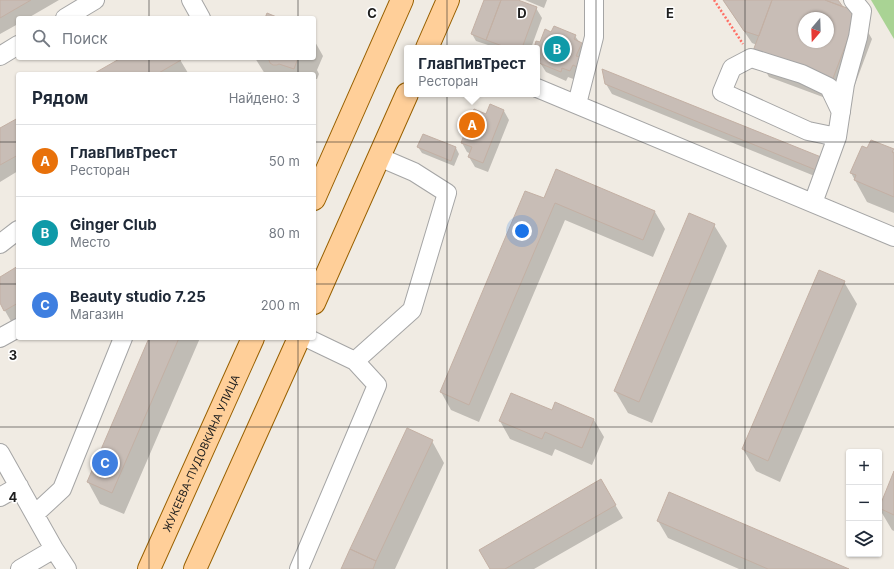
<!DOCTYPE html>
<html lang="ru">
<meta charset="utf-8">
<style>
body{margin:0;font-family:Inter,sans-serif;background:#f2f2f3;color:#1f2937}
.controls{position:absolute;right:12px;bottom:12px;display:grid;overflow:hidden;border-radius:4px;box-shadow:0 1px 3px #0004}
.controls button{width:36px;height:36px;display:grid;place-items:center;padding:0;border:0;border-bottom:1px solid #e0e1e3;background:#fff;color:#1f2937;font:20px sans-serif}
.compass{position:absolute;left:798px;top:12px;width:36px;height:36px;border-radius:50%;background:#fff;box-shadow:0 1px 3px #0004;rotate:199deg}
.you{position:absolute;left:522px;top:231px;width:14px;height:14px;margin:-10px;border:3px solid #fff;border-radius:50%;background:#1a73e8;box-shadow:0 0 0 6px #1a73e833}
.badge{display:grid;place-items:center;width:26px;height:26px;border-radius:50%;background:#d93025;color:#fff;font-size:13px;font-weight:700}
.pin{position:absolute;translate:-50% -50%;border:2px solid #fff;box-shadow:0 1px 4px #0006}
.popup{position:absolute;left:404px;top:45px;width:136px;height:52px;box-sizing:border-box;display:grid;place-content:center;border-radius:4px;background:#fff;filter:drop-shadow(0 1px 3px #0005);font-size:13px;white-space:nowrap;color:#747a83}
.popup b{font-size:15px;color:#1f2937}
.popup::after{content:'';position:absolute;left:50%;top:100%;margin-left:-8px;border:8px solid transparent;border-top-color:#fff}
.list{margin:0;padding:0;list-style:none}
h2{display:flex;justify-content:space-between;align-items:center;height:52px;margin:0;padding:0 16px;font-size:17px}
h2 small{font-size:13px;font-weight:400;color:#747a83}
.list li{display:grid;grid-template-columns:26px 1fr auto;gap:12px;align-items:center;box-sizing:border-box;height:72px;padding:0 16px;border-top:1px solid #e0e1e3}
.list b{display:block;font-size:15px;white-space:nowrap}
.list p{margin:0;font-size:13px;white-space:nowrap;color:#747a83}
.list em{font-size:13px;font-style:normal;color:#747a83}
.icon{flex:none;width:22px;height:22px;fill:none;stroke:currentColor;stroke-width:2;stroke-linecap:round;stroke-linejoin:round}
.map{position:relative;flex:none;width:894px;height:569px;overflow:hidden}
.search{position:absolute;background:#fff;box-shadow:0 1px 3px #0004;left:16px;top:16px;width:300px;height:44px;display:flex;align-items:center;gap:10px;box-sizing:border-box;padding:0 14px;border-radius:4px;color:#747a83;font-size:15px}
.panel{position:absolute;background:#fff;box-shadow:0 1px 3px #0004;left:16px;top:72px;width:300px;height:268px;border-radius:4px}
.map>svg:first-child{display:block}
.forest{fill:#a9d394}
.shadow{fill:#0003;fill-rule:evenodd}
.building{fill:#c8bdb6;stroke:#c3b0a4;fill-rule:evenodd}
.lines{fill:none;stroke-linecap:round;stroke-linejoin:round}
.minor-casing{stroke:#a5a5a5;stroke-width:20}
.major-casing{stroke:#986000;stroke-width:24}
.path{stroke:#ff6f65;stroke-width:2.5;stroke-dasharray:2 2;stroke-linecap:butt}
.minor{stroke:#fff;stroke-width:18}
.major{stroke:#ffcf99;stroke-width:22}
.grid{fill:none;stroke:#1e1e1e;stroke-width:1;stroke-opacity:0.55}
.labels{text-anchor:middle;stroke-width:3;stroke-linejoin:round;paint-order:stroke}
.street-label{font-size:11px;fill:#1e1e1e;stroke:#fff}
.grid-label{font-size:13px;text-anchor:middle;font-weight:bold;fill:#1e1e1e;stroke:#fff;stroke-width:3;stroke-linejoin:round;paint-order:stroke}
</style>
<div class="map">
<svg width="894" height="569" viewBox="0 0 894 569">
<rect width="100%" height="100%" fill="#f0ebe3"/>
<!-- forest -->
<path class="forest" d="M871,0H894V39Z"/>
<!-- shadow -->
<path class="shadow" d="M0,0H59L28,18H18V24L0,34Z
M485,0H516L536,8L542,18L531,48H492L491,46L476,41L472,34Z
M525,0H547L544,8Z
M723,0H837L842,8L857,13L872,39L847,106L769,77L754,51L757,45L752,43ZM804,18H828V42H804Z
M552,33L575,36L587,53L576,80L568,77L566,81L546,72L537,58V48H535Z
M314,40L323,56L317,70L319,74L317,79H314V74H265L255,58H314Z
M123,58H179L188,73L186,74H95Z
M606,84L821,158L822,179L612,94Z
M504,111L509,120L488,172L475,167L469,157L471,154L467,152L462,143L486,115Z
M18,119V171L0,182V129Z
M418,147L456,148L459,154L454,166L422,153Z
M868,149L893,150L894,152V213L867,202L851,173Z
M557,171L655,212L665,229L653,257L565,220L479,422L451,410L441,392L544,200Z
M714,225L727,246L652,423L628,413L615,391Z
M18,267V320L12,323L0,302V278Z
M844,282L857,304L780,482L756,471L743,449Z
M150,338H200L124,514L100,504L88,482Z
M594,420L604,437L592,465L555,449L552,456L510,439L500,421Z
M432,441L444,463L395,569H343Z
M894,473V531L892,530L879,508Z
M601,481L623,518L534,569H491Z
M658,521L846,569H739L668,538Z"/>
<!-- building -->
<path class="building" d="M0,0H31L0,18Z
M484,0H501L486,40L471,34Z
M501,0H518L537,7L522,48H508L486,40Z
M723,0H772L759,36L744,31Z
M772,0H825L858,12L832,81L753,51ZM804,18H828V42H804Z
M825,0H838L843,7Z
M267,13L279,18H265Z
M554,26L576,35L574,39L582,43L576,56L580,57L577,67L573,65L570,71L562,68L561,72L539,63L541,58L537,57V48H534L536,41L540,42L545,29L551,32Z
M121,58H180L181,60L157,74H93Z
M265,58H298L294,69L279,64L277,65H273L270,63L269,60Z
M602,69L821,157L816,170L605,84Z
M490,104L504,110L483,163L468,157L472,147L461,143L474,109L486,114Z
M18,118V155L0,165V128Z
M423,134L456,147L451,161L417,147Z
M871,140L894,149L892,152L894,153V197L854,180L856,175L850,173L862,146L867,148Z
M556,169L655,211L643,240L555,203L469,405L440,392L525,191L544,198Z
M689,213L715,224L639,402L614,391Z
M18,266V303L4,311L0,303V277Z
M819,270L845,281L768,461L742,449Z
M149,338H179L112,493L87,482Z
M511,393L552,410L555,402L594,419L582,448L545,432L542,439L499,421Z
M407,428L433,440L376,561L350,549Z
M894,471V515L879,508Z
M601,479L616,505L505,569H490L479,550Z
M669,492L849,569H768L657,521Z
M350,549L376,561L373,569H341Z"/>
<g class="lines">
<!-- minor casing -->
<g class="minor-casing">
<path id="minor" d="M191,0L201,18
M65,18L95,0
M0,56L18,45
M537,88L894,237
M577,104L594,37V0
M837,137L808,131L722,92L732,68L751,58L802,74L829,87L841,112
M813,203L837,137L845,84L858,37L862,11L853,0
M0,244L18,230
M0,338L18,328
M307,338L355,361L412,310L447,193L414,172L379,157
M0,453L54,549L67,569
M0,497L19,486
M35,514L62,489L123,338
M20,569L54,549
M299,569L377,385L355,361"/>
</g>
<!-- major casing -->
<g class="major-casing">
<g id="major">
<path d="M427,48L448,0"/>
<path d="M314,199L402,0"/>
<path d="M314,303L407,94"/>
<path id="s1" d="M149,569L253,338"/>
<path d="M195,569L299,338"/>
</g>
</g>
<!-- path -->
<path class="path" d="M714,0L743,44"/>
<!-- minor -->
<use href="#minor" class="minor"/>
<!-- major -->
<use href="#major" class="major"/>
</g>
<!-- grid -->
<path class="grid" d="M149,0V18M298,0V18M447,0V569M596,0V569M745,0V569M149,58V74M298,58V74M0,142H18M314,142H894M0,284H18M314,284H894M149,338V569M298,338V569M0,427H894"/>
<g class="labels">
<!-- street labels -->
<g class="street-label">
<text dy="4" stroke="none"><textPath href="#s1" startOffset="127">ЖУКЕЕВА-ПУДОВКИНА УЛИЦА</textPath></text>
</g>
</g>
<g class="grid-label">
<text x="372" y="18">C</text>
<text x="522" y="18">D</text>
<text x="670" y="18">E</text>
<text x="13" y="360">3</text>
<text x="13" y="502">4</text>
</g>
</svg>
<div class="controls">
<button>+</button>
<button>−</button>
<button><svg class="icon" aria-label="layers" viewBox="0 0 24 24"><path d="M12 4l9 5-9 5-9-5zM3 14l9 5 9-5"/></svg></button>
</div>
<svg class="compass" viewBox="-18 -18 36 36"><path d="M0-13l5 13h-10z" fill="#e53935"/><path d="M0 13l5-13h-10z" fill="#747a83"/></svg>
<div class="you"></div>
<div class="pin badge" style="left:472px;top:125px;background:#e8710a">A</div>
<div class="popup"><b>ГлавПивТрест</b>Ресторан</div>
<div class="pin badge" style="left:557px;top:49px;background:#0f9aa8">B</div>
<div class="pin badge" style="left:105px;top:463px;background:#3f7fe0">C</div>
<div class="search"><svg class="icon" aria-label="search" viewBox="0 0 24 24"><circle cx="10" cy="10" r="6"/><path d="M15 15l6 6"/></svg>Поиск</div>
<section class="panel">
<h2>Рядом<small>Найдено: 3</small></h2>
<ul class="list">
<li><span class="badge" style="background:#e8710a">A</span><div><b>ГлавПивТрест</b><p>Ресторан</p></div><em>50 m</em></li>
<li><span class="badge" style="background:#0f9aa8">B</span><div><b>Ginger Club</b><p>Место</p></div><em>80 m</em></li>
<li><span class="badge" style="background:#3f7fe0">C</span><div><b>Beauty studio 7.25</b><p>Магазин</p></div><em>200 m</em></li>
</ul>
</section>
</div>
